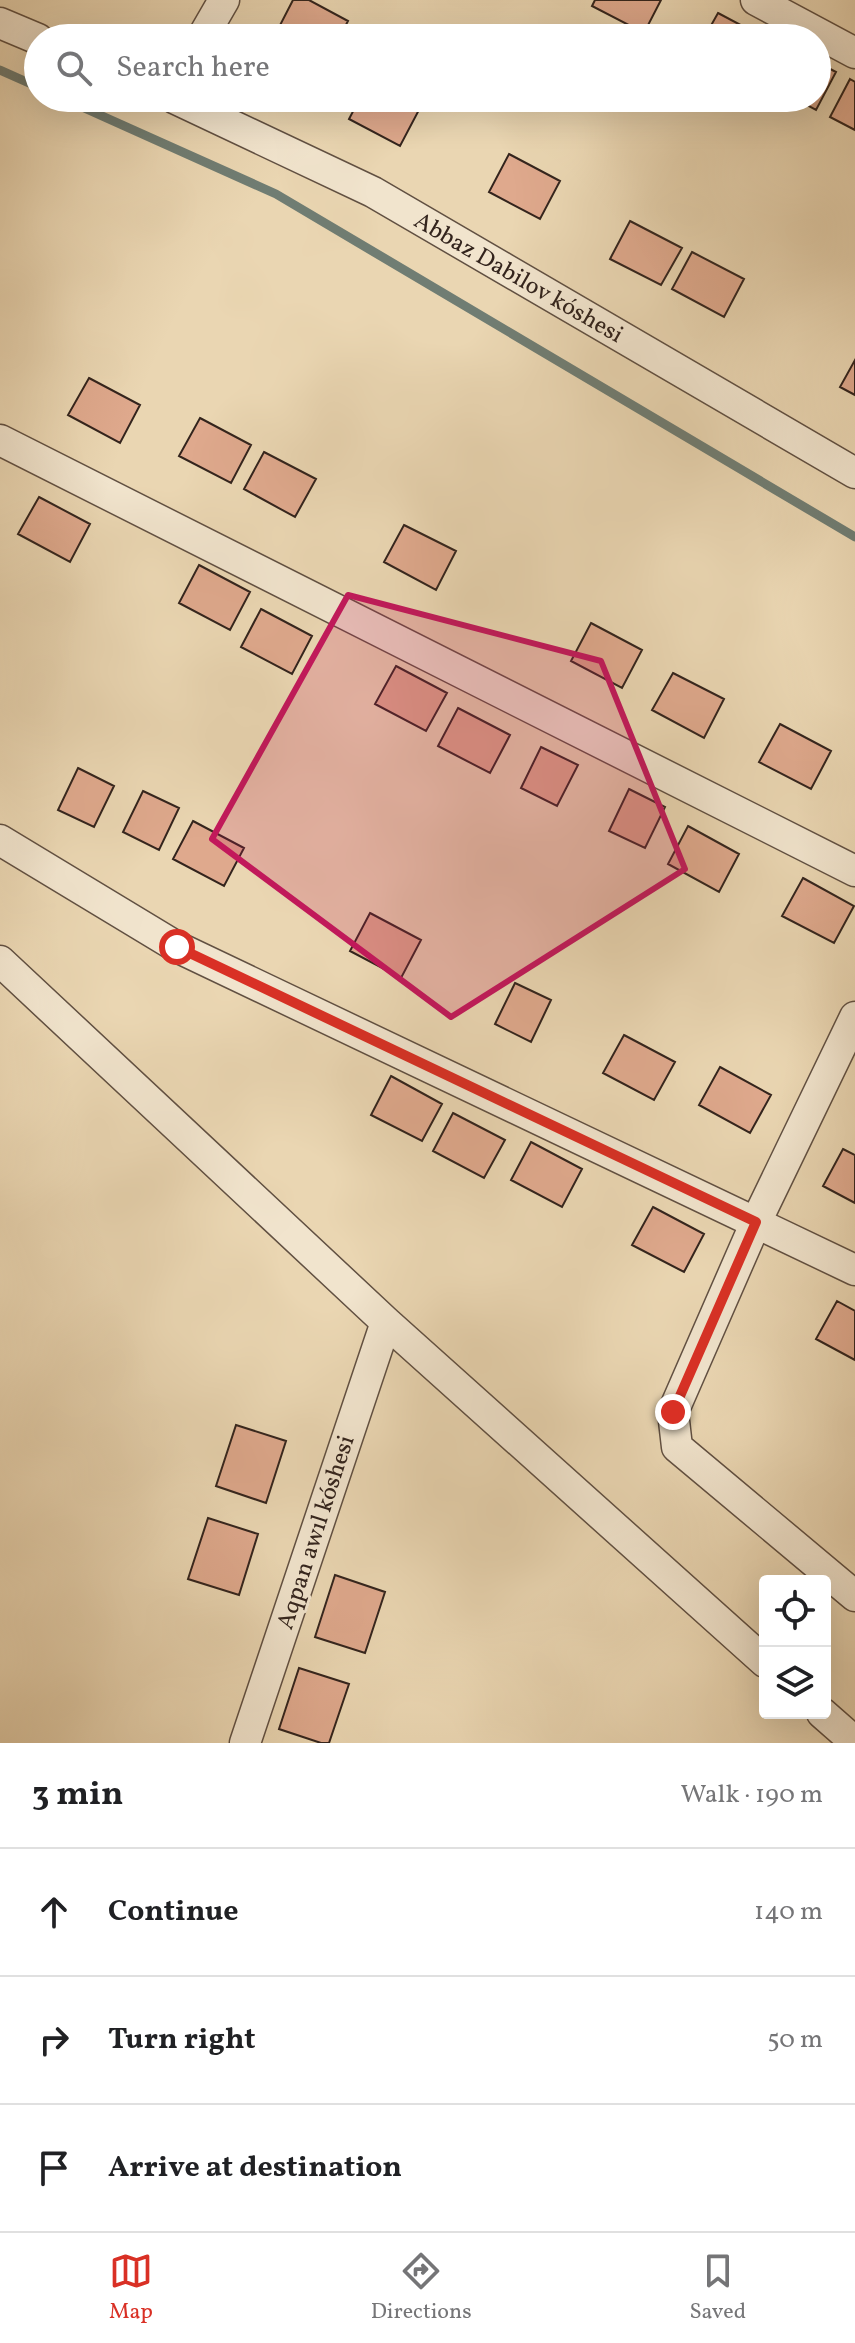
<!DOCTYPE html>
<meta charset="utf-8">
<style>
body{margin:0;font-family:Vollkorn,serif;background:#f6f6f6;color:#202124}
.controls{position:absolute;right:24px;bottom:24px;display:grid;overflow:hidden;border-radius:8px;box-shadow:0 8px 32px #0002}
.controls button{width:72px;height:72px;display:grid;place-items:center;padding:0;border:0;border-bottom:2px solid #e0e0e0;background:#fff;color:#202124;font:40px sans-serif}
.stop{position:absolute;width:24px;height:24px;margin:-18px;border:6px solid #d93025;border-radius:50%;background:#fff}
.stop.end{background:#d93025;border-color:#fff;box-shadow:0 2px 8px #0008}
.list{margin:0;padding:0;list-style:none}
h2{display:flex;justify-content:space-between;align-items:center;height:104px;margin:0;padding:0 32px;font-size:34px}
h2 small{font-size:26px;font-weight:400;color:#757577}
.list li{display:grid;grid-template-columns:52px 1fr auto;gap:24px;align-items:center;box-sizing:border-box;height:128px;padding:0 32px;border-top:2px solid #e0e0e0}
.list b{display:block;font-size:30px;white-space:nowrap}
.list em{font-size:26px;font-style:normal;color:#757577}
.icon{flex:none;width:44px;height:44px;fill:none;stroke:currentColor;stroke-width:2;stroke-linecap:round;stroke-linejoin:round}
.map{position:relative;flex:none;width:855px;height:1743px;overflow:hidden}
.search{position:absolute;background:#fff;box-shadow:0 8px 32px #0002;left:24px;right:24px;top:24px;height:88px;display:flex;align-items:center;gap:20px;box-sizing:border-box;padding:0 28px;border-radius:44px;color:#757577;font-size:30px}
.sheet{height:488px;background:#fff}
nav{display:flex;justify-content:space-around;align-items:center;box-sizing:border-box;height:112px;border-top:2px solid #e0e0e0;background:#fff;font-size:22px;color:#757577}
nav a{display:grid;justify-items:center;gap:4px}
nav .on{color:#d93025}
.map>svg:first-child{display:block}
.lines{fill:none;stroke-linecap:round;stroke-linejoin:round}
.stream{stroke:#707d73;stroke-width:9}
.building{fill:#dfa98d;stroke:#33241d;stroke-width:2}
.street-casing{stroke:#615042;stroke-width:33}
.street{stroke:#f1e4cd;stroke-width:30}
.route{stroke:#d93025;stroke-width:10}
.marked{fill:#c2185b;fill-opacity:0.2;stroke:#c2185b;stroke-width:6;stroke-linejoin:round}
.labels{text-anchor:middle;stroke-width:6;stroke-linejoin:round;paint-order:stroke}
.street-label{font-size:24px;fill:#33241d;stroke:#f1e4cd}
</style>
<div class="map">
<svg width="855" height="1743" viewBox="0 0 855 1743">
<rect width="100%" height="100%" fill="#ead6b2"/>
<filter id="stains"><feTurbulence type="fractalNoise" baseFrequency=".0025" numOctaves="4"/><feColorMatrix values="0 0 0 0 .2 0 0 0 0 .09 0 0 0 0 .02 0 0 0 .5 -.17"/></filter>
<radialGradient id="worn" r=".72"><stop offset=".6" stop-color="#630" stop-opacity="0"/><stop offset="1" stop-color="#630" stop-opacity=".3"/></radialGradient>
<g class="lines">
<!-- stream -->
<path class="stream" d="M0,70L38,87
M62,98L276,194L855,537"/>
</g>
<!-- building -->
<path class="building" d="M293,0H309L348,21L339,38H289L277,31Z
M595,0H661L644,33L592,6Z
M718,13L765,38H704Z
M817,62L836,72L816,110L794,98H817Z
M850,79L855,82V130L830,117Z
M360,98H401L420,108L400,146L349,119Z
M509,154L560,181L540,219L489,192Z
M630,221L682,248L661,285L610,259Z
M692,252L744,279L724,317L672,289Z
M855,360V395L840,387Z
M89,378L140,405L120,443L68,415Z
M200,418L251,445L231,483L179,456Z
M264,452L316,479L295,517L244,489Z
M39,497L90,524L70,562L18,534Z
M404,525L456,551L436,590L384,562Z
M199,565L250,592L230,630L179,603Z
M261,609L312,636L292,674L241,647Z
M591,623L642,650L622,688L571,661Z
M396,666L447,693L426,731L375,704Z
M673,673L724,699L704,738L652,710Z
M458,708L510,735L490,773L438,746Z
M780,724L831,751L811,789L759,762Z
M541,747L578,765L557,806L521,788Z
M78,768L114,786L94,827L58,810Z
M629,789L665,807L645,848L609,831Z
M143,791L179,808L159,850L123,832Z
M193,821L244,848L224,886L173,859Z
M688,826L739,854L719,892L668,864Z
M803,878L854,906L834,943L782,916Z
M370,913L421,940L401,978L350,951Z
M515,983L551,1000L531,1042L495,1024Z
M624,1035L675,1062L654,1100L603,1073Z
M720,1067L771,1095L750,1133L699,1105Z
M391,1076L442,1104L422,1141L371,1115Z
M453,1113L505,1140L484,1178L433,1151Z
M531,1142L582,1169L562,1207L511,1180Z
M843,1149L855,1155V1203L823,1186Z
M653,1207L704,1234L684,1272L632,1245Z
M837,1301L855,1311V1360L816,1339Z
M236,1425L286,1441L266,1503L216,1486Z
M208,1518L258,1534L239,1595L188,1579Z
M335,1575L385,1592L365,1653L315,1637Z
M299,1668L349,1684L329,1743H321L279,1729Z"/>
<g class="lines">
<!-- street casing -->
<g class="street-casing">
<path id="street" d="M756,0L855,53
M0,23L38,39
M202,38L224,0
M174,98L373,192L855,473
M0,440L855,871
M0,840L177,947L855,1270
M0,961L386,1322L765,1662
M855,1017L756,1222L673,1412L677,1447L855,1596
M822,1713L855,1742
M245,1743L386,1322"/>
</g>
<!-- street -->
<use href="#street" class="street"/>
</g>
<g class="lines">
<!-- route -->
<path class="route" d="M177,947L756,1222L673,1412"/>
</g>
<!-- marked area -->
<path class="marked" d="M348,595L601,661L685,869L451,1017L212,839Z"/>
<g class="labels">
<!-- street labels -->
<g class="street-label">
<text transform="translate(519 277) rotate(30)" y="8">Abbaz Dabilov kóshesi</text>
<text transform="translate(315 1532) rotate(-72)" y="8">Aqpan awıl kóshesi</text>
</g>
</g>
<rect width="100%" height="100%" filter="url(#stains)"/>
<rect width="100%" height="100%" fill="url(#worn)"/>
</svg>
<div class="controls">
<button><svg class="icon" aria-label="locate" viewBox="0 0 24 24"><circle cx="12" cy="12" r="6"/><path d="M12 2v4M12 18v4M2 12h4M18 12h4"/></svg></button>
<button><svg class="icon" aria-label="layers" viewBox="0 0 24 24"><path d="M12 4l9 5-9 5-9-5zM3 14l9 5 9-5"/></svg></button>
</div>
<div class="stop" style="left:177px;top:947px"></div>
<div class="stop end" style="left:673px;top:1412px"></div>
<div class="search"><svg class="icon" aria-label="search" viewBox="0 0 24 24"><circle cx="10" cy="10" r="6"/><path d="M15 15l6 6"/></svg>Search here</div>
</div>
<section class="sheet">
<h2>3 min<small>Walk · 190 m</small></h2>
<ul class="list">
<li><svg class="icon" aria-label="ahead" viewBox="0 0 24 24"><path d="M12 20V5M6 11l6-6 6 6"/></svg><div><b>Continue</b></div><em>140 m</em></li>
<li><svg class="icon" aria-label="right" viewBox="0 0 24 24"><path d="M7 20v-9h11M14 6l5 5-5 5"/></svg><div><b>Turn right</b></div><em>50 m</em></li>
<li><svg class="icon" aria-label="arrive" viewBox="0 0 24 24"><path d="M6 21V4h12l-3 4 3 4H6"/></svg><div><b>Arrive at destination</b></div></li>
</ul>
</section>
<nav>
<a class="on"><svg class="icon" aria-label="map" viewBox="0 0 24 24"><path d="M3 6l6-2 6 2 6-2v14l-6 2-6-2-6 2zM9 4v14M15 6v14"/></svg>Map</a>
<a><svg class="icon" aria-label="directions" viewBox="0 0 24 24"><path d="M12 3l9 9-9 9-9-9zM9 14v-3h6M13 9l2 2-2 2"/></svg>Directions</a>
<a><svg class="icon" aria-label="saved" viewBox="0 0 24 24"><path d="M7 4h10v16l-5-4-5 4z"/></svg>Saved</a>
</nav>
